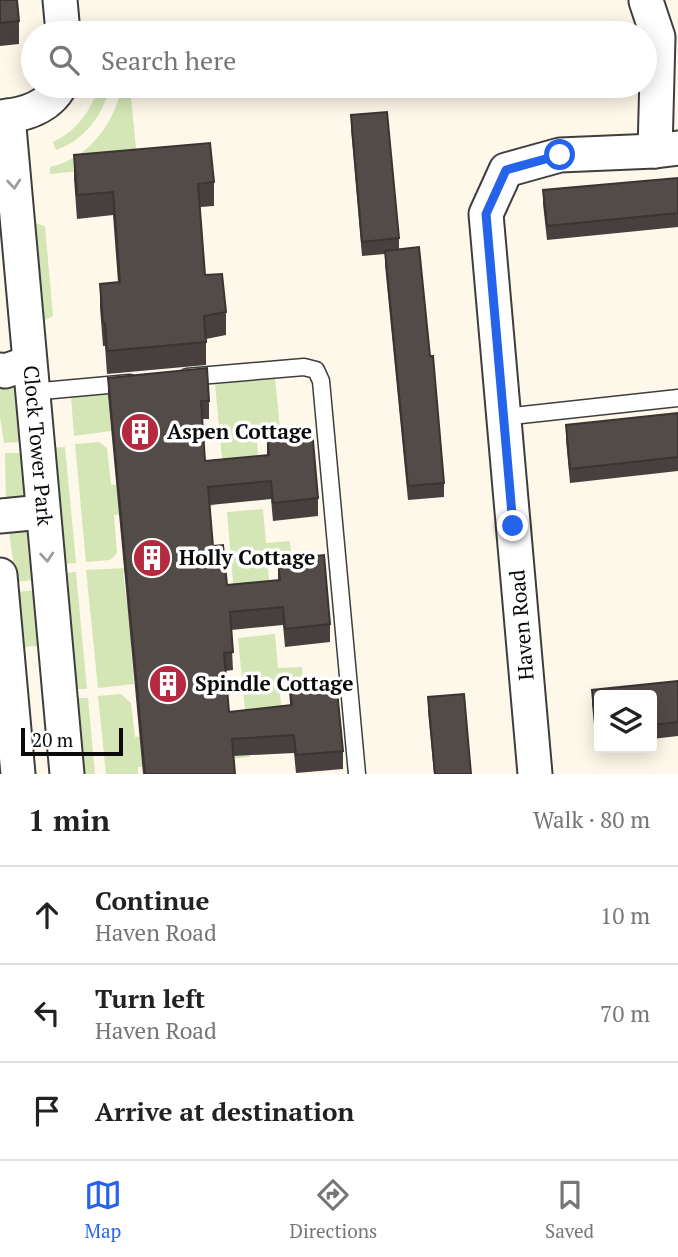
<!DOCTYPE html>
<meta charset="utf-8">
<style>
body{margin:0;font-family:"PT Serif",serif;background:#f6f6f6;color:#222}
.controls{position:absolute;right:21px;bottom:21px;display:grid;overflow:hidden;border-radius:7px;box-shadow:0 4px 18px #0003}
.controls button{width:63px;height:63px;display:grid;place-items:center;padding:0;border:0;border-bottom:2px solid #e0e0e0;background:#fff;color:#222;font:35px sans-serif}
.scale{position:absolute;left:21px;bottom:18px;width:102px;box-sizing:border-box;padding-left:7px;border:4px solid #0b0b0b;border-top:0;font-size:19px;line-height:24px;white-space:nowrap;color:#0b0b0b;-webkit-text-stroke:5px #fff;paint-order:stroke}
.stop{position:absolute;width:21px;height:21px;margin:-16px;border:5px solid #2563eb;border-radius:50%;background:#fff}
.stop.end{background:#2563eb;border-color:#fff;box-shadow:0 2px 7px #0008}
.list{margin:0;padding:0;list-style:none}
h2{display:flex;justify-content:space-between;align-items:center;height:91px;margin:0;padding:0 28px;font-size:30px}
h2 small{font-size:23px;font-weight:400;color:#767676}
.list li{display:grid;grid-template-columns:46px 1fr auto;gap:21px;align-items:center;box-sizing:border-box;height:98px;padding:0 28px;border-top:2px solid #e0e0e0}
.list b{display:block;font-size:26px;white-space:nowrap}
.list p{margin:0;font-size:23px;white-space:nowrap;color:#767676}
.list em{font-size:23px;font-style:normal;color:#767676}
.icon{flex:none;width:38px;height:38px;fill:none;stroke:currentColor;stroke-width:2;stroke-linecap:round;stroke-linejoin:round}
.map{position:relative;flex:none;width:678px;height:774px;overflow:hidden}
.search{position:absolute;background:#fff;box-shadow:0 4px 18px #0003;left:21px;right:21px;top:21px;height:77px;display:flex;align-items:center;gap:18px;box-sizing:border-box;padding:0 24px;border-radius:38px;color:#767676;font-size:26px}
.sheet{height:385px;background:#fff}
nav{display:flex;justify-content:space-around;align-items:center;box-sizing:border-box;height:98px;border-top:2px solid #e0e0e0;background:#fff;font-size:19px;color:#767676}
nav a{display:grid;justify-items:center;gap:4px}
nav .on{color:#2563eb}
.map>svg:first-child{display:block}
.green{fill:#d4e6b6}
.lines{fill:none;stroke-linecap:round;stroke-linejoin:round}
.lane-casing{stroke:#3e3e3e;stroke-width:19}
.street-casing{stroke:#3e3e3e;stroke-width:37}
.lane{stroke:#fff;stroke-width:16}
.street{stroke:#fff;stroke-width:33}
.wall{fill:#47403e}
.building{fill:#534b48;stroke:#3a3432;stroke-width:2}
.oneway{stroke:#9d9d9d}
.route{stroke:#2563eb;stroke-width:9}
.labels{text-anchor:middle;stroke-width:7;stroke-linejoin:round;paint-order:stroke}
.poi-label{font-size:21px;font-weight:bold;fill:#0b0b0b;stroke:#fff;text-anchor:start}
.street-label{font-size:21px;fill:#0b0b0b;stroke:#fff}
</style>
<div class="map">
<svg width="678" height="774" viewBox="0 0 678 774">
<rect width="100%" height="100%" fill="#fef8ea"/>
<!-- green -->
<path class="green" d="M98,86H110C104,114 84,141 56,150L53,142C76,131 92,111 98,86Z
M122,86H130L136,149L109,152L110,168L50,174V167C90,158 114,123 122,86Z
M35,223L45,226L53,316L43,321L33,224Z
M15,378L20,442L4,443L0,417V381Z
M275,378L280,428L256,431L259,465L223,468L215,384Z
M108,394L111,431L74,436L71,397Z
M99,442L107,448L111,485L213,476L215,506L114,515L117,553L110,560L86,562L75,444Z
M65,447L76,563L62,564L52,448Z
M5,453H22L29,504L6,505Z
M263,509L266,543L290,541L291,554L267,557L270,591L234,594L227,512Z
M29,522L33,580L16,582L8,525Z
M126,568V572L123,573L127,604L224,596L131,647L134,684L98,688L86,570Z
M76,572L87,689H75L63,573Z
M35,590L43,647L30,646L19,650L18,592Z
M275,634L278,668L302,667L303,680L279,683L282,716L246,720L238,638Z
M121,694L131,703L135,737L247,726L250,757L138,767V774H106L98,696Z
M76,698H88L95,774H82Z"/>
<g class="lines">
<!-- lane casing -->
<g class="lane-casing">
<path id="lane" d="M187,377L304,367L316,370L321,381L357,774
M31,392L130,383
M504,417L678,398"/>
</g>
<!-- street casing -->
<g class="street-casing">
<g id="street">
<path d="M60,0L63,33"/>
<path d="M646,1L658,37L655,151"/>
<path id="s1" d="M8,116L67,774"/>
<path d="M0,117C24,115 49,107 60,86"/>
<path d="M0,370L5,371L29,363"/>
<path d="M0,516L42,512"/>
<path d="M0,575L18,774"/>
<path d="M535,774L486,214L506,170L560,155L655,151L678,148"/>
</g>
</g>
<!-- lane -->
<use href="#lane" class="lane"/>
<!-- street -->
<use href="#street" class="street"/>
</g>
<!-- wall -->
<path class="wall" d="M0,0L19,21V44L0,46Z
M537,86H631V87L538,94Z
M351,115L399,238V249L430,356L444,483V497L408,500L385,265V254L362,256L351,129Z
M74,155L214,182V206L200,207L205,275L226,312V335L206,339V365L107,374L105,346H103L100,308V284L118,282L113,215L77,219L74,179Z
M678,178V227L547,240L543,204V190Z
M108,378L209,401V419H202L205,461L267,455V434L318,498V516L273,521L271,499L210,505L213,546L227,585L278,580V560L330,624V642L285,647L283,625L231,630L233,670L225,671L229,712L290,705L289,684L343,751V769L296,773L294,753L233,756L235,774H143L108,395Z
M678,413V471L570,483L566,440V425Z
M678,681V736L652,739V695H599V744L596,745L592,704V690Z
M428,697L471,774H434L428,711Z"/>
<!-- building -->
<path class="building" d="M0,0H17L19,21L0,23Z
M387,112L399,238L362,242L351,115Z
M210,143L214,182L198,184L205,275L222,274L226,312L204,316L206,342L107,351L105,323H103L100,284L120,282L113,192L77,195L74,155Z
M678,178V213L547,226L543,190Z
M419,247L430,356H433L444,483L408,486L385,251Z
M207,368L209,401H201L205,461L269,455L267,434L312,429L318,498L273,503L271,481L208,487L213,546L223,545L227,585L280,580L278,560L324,555L330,624L285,629L283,607L230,612L233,652L224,653L229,712L292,705L289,684L336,680L343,751L296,755L294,735L232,739L235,774H145L108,378Z
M678,413V457L570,469L566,425Z
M678,681V722L652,725V695H599V730H596L592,690Z
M464,694L471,774H435L428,697Z"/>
<!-- one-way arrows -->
<defs><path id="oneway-chevron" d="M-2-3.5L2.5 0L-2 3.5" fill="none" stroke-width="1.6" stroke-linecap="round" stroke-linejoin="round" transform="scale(1.75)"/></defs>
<g class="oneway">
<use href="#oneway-chevron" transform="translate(14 184) rotate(85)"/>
<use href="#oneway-chevron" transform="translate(47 557) rotate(85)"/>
</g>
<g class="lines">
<!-- route -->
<path class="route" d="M513,526L486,214L506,170L560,155"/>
</g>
<!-- icons -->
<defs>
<g id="building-disc" transform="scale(2.0125)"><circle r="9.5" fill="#b52a3e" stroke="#fff"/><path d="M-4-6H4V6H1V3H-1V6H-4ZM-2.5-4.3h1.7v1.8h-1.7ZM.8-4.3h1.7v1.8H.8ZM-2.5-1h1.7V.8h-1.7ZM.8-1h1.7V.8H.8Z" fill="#fff"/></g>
</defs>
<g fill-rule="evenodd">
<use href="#building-disc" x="140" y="432"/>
<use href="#building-disc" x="152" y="558"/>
<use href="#building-disc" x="168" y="684"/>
</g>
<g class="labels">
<!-- poi labels -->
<g class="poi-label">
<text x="167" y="439">Aspen Cottage</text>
<text x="179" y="565">Holly Cottage</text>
<text x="195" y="691">Spindle Cottage</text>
</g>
<!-- street labels -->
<g class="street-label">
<text dy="7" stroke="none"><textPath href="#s1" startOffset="331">Clock Tower Park</textPath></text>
<text transform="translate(522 625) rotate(-95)" y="7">Haven Road</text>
</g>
</g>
</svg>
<div class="controls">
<button><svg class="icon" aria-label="layers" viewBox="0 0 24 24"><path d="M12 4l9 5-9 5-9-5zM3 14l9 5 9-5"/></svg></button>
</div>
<div class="scale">20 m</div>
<div class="stop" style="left:560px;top:155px"></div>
<div class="stop end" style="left:513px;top:526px"></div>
<div class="search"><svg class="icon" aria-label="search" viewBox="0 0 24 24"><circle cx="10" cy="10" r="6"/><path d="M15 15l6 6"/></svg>Search here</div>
</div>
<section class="sheet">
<h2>1 min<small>Walk · 80 m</small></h2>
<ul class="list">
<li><svg class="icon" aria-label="ahead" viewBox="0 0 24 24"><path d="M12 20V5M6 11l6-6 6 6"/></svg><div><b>Continue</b><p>Haven Road</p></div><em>10 m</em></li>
<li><svg class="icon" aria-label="left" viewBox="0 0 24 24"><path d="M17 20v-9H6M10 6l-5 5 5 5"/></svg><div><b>Turn left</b><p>Haven Road</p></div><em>70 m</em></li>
<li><svg class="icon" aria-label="arrive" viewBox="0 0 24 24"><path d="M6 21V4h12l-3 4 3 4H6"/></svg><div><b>Arrive at destination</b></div></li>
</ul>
</section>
<nav>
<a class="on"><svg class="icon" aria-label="map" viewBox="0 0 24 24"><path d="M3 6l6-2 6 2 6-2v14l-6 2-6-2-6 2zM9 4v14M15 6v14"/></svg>Map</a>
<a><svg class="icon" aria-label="directions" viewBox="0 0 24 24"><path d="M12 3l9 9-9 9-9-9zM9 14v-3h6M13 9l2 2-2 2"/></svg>Directions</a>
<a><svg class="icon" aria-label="saved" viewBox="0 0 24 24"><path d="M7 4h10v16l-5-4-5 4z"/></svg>Saved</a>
</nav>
